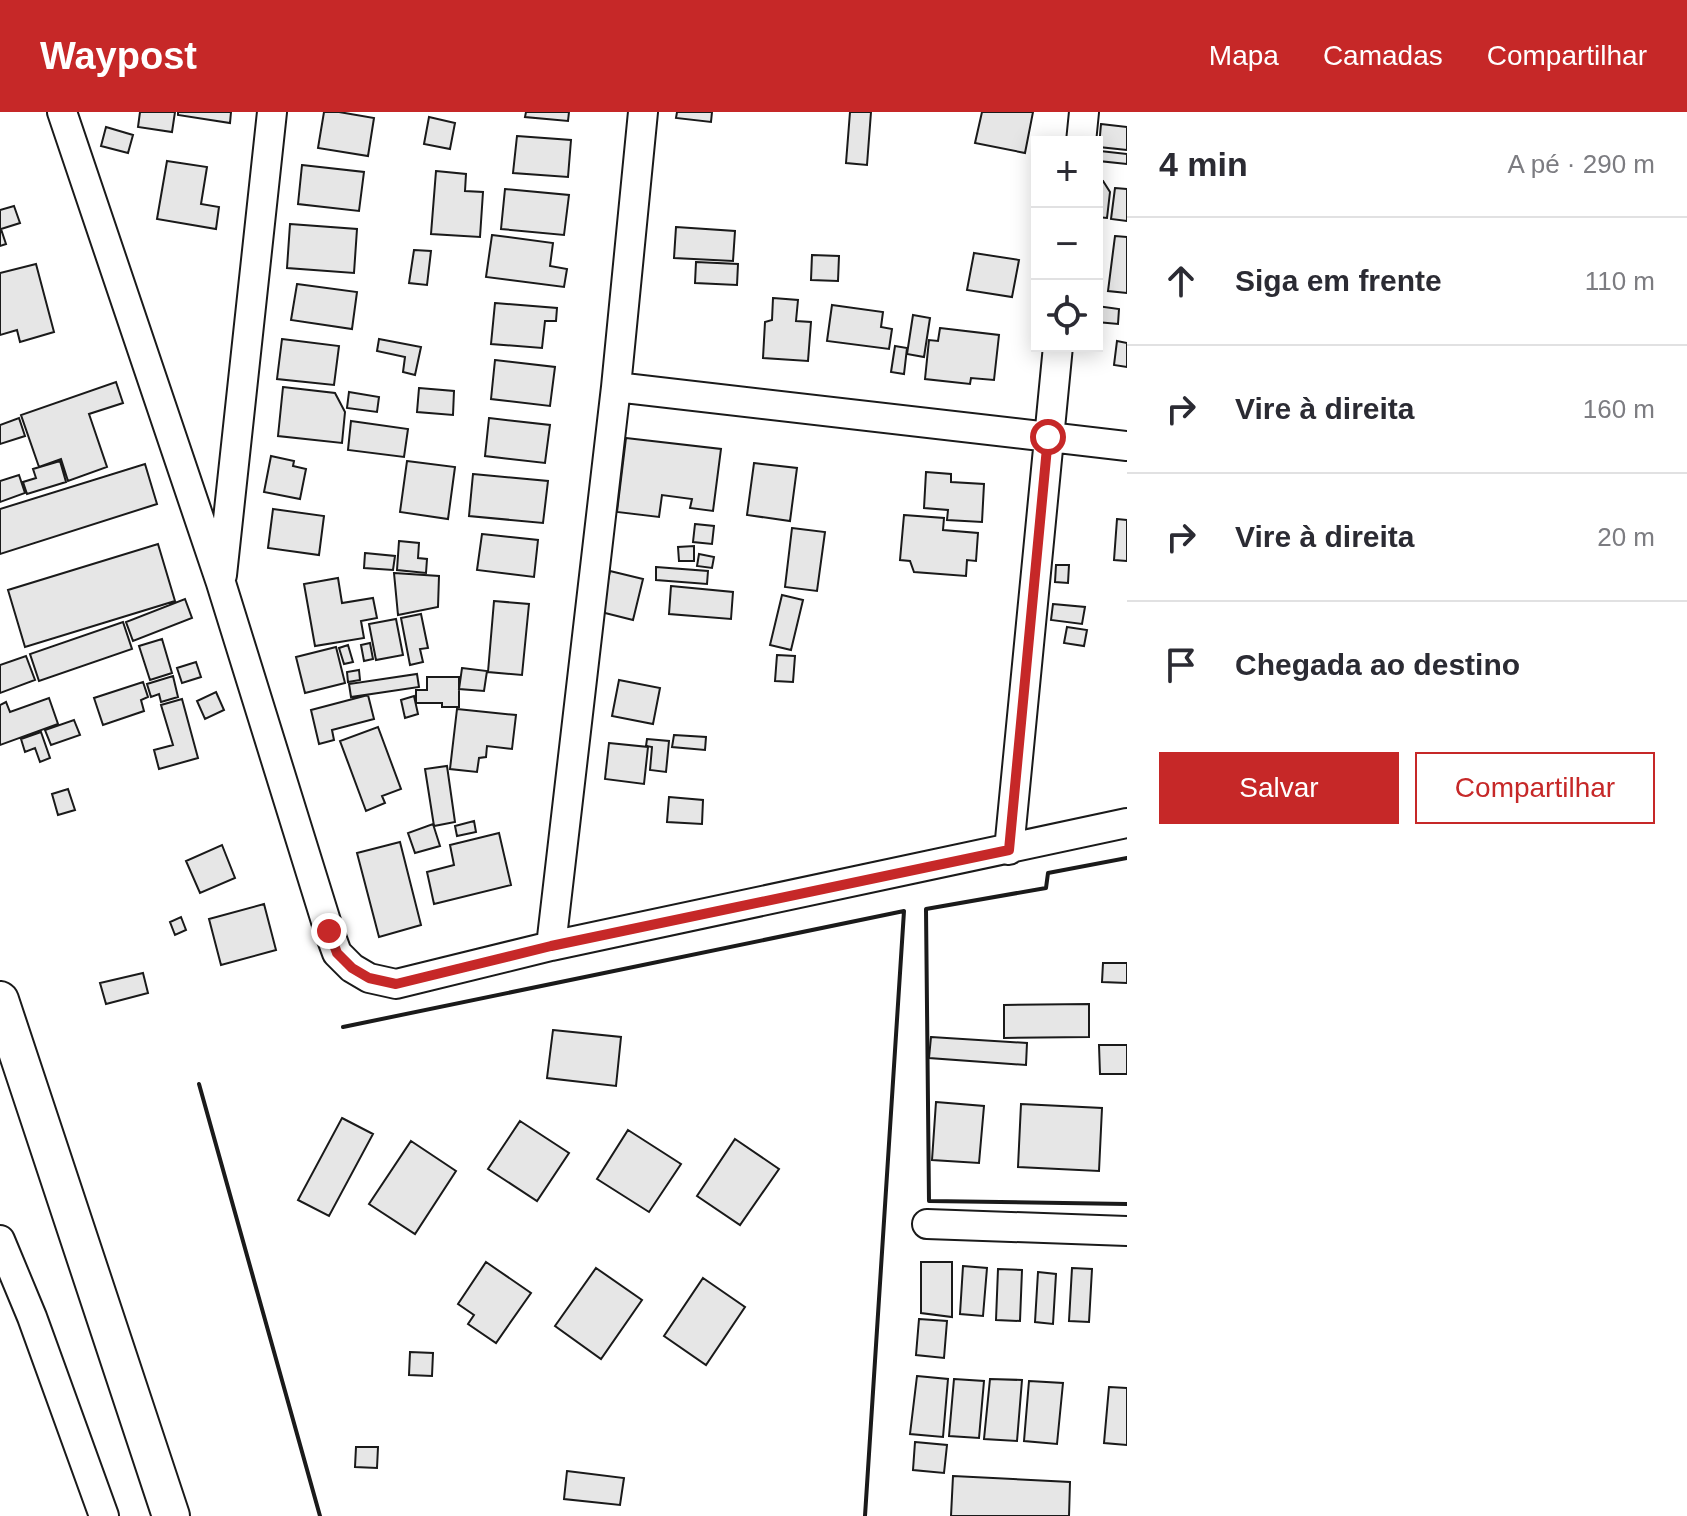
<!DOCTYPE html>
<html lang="pt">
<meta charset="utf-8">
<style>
body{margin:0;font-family:Helvetica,sans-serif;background:#f7f7f7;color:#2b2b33}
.controls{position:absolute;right:24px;top:24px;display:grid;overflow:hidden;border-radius:0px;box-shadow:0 4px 20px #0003}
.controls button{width:72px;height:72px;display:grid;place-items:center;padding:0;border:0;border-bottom:2px solid #e1e1e2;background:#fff;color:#2b2b33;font:40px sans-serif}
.stop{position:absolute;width:24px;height:24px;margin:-18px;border:6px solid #c62828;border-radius:50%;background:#fff}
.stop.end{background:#c62828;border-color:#fff;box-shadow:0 2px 8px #0008}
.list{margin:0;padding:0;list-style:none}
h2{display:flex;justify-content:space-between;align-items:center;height:104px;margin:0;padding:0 32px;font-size:34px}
h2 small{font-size:26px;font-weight:400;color:#7c7c81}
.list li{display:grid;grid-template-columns:52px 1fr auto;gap:24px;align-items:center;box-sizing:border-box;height:128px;padding:0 32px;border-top:2px solid #e1e1e2}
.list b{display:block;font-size:30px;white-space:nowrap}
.list em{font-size:26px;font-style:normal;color:#7c7c81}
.actions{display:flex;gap:16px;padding:24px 32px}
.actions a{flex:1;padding:18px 0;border:2px solid #c62828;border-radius:0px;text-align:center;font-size:28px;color:#c62828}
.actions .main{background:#c62828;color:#fff}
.icon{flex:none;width:44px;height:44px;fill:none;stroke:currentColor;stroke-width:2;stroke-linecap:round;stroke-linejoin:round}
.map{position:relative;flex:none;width:1127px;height:1404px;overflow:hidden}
header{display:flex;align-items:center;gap:48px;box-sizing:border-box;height:112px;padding:0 40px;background:#c62828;color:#fff}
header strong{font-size:38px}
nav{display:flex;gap:44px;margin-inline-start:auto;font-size:28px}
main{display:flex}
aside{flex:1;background:#fff}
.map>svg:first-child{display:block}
.building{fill:#e6e6e6;stroke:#1a1a1a;stroke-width:2}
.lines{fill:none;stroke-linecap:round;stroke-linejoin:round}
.minor-casing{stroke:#1a1a1a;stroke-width:32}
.major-casing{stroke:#1a1a1a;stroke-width:40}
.minor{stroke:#fff;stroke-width:28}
.major{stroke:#fff;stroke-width:36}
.wall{stroke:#1a1a1a;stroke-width:4}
.route{stroke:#c62828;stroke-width:10}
</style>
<header>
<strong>Waypost</strong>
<nav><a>Mapa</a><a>Camadas</a><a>Compartilhar</a></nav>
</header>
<main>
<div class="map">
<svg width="1127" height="1404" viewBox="0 0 1127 1404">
<rect width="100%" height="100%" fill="#fff"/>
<!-- building -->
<path class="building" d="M140,0H175L172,20L138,15Z
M178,0H231L230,11L178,3Z
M324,0H339L374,6L368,44L318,36Z
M526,0H569L568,9L525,5Z
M677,0H712L711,10L676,6Z
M850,0H871L867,53L846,51Z
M982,0H1033L1025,41L975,31Z
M429,5L455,11L450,37L424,32Z
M1101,12L1127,15V38L1099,35Z
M106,15L133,23L128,41L101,34Z
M517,24L571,28L568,65L513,61Z
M1100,39L1127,42V52L1099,49Z
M167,49L207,55L201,92L219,95L216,117L157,107Z
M302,53L364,60L359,99L298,92Z
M436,59L466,62L465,79L483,80L480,125L431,122Z
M1097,68L1103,69L1110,80L1107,106L1097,105Z
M1115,76L1127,77V109L1111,107Z
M505,77L569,83L564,123L501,117Z
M14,94L20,111L1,117L6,132L0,134V98Z
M290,112L357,117L354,161L287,156Z
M676,115L735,119L733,149L674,146Z
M492,123L553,131L550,154L567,157L564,175L486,165Z
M1115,124L1127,125V181L1108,179Z
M414,138L431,139L427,173L409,171Z
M974,141L1019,148L1012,185L967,178Z
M812,143L839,144L838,169L811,168Z
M696,150L738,152L737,173L695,171Z
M36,152L54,220L20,230L17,218L0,223V161Z
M297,172L357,180L352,217L291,208Z
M773,186L798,188L796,209L811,210L808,249L763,246L765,210L772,208Z
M495,191L557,196L556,209H545L542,236L491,232Z
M832,193L883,200L881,215L892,217L889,237L827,229Z
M1097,194L1119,197L1118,212L1097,210Z
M913,203L930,206L924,245L907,242Z
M940,216L999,223L994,268L971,266L970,272L925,267L929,228L938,229Z
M282,227L339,234L334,273L277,267Z
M379,227L421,235L415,263L403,260L405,245L377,239Z
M1117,229L1127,231V255L1114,253Z
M895,234L907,236L904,262L891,260Z
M495,248L555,255L550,294L491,287Z
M116,270L123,291L89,302L107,355L68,369L61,347L39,355L21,303Z
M283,275L335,281L345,300L342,331L278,324Z
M419,276L454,279L453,303L417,300Z
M349,280L379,285L377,300L347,296Z
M19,306L25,324L0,332V313Z
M489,306L550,313L545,351L485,344Z
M351,309L408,317L404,345L348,338Z
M626,326L721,337L713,399L690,396L692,387L662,383L659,405L617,400Z
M271,344L294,349L293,354L306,357L300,387L264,380Z
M60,349L66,370L27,382L23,370L36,366L33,357Z
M407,349L455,355L448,407L400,400Z
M754,351L797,356L790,409L747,403Z
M145,352L157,392L0,442V397Z
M926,360L951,362V370L984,372L982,410L947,408L948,398L924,396Z
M473,362L548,369L543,411L469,404Z
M19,363L25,381L0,390V369Z
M273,397L324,404L319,443L268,436Z
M904,403L944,406L943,418L978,421L976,449L967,448L966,464L914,460L910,449L900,448Z
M1117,407L1127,408V449L1114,448Z
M695,412L714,414L712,432L693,430Z
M792,416L825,420L817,479L785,475Z
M482,422L538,428L534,465L477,458Z
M399,429L419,431L418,446L427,447L426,461L397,458Z
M158,432L175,489L25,535L8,478Z
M694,434V449H679L678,435Z
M365,441L395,444L393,458L364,456Z
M699,442L714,445L712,456L697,454Z
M1056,453H1069L1068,471L1055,470Z
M656,455L708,459L707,472L656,468Z
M610,459L643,467L633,508L601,500Z
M394,461L439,464L438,495L398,503Z
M338,466L342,491L373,486L377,506L361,509L364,526L315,534L304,472Z
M671,474L733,480L731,507L669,502Z
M782,483L803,488L791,538L770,533Z
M185,487L192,506L133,529L126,510Z
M494,489L529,492L522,563L488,560Z
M1053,492L1085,495L1082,512L1051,508Z
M421,502L428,536L420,537L423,550L410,553L401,506Z
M396,507L403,543L376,548L369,512Z
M123,510L132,537L39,569L30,542Z
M1067,515L1087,518L1084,534L1064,531Z
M162,527L172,561L150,568L139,534Z
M370,531L373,547L364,549L361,533Z
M348,533L353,550L344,552L339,536Z
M336,535L345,571L305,581L296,545Z
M777,543L795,544L793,570L775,569Z
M26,544L35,568L0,581V553Z
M196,550L201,565L182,571L177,556Z
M462,556L487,559L484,579L459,577Z
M359,558L360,568L348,570L347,560Z
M417,562L419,575L351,585L349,572Z
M173,564L178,585L161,590L159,582L151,585L147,572Z
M427,565H459V595H442V591H416V578H427Z
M619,568L660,576L653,612L612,604Z
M143,570L148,585L141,588L144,599L103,613L94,586Z
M216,580L224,598L205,607L197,589Z
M368,583L374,607L332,618L334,628L319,632L311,598Z
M414,584L418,602L405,606L401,588Z
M49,586L58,612L0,633V593L6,590L10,600Z
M182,587L198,646L159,657L154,638L173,633L161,593Z
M457,597L516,603L512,637L487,634L486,645L479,646L477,660L450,657Z
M74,608L80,623L51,633L45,618Z
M378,615L401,677L382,684L385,691L366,699L340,629Z
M41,620L50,646L40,650L35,636L25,640L21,627Z
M674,623L706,625L705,638L672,635Z
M647,627L669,629L666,660L650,658L652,635L646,634Z
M609,631L648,635L644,672L605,667Z
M447,654L455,710L434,714L425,657Z
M68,677L75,698L58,703L52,682Z
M669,685L703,688L702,712L667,710Z
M474,709L476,720L457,724L455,714Z
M433,712L440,734L415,741L408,721Z
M499,721L511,773L434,792L427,760L454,753L450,733Z
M400,730L421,813L379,825L357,741Z
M222,733L235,766L200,781L186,749Z
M264,792L276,838L221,853L209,807Z
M181,805L186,818L175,823L170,810Z
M1103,851H1127V871L1102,870Z
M143,861L148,881L106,892L100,871Z
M1089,892V925L1004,926V893Z
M553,918L621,925L616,974L547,966Z
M931,925L1027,931L1026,953L929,946Z
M1099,933H1127V962H1100Z
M936,990L984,994L979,1051L932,1048Z
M1021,992L1102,996L1099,1059L1018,1055Z
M342,1006L373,1022L329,1104L298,1088Z
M520,1009L569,1041L537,1089L488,1057Z
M628,1018L681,1052L649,1100L597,1067Z
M735,1027L779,1057L740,1113L697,1084Z
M411,1029L456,1059L415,1122L369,1092Z
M486,1150L531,1181L496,1231L468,1212L474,1203L458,1192Z
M921,1150H952V1205L921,1201Z
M963,1154L987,1156L983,1204L960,1202Z
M596,1156L642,1188L601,1247L555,1214Z
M1072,1156L1092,1157L1089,1210L1069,1209Z
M998,1157L1022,1158L1020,1209L996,1208Z
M1038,1160L1056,1162L1053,1212L1035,1210Z
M703,1166L745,1195L706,1253L664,1224Z
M919,1207L947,1209L944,1246L916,1243Z
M410,1240L433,1241L432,1264L409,1263Z
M917,1264L948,1267L943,1325L910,1322Z
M954,1267L984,1269L979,1326L949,1324Z
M990,1267L1022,1268L1017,1329L984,1327Z
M1029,1269L1063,1271L1057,1332L1024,1329Z
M1109,1275L1127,1276V1333L1104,1331Z
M915,1330L947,1333L944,1361L913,1358Z
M356,1335H378L377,1356L355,1355Z
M567,1359L624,1366L620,1393L564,1387Z
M953,1364L1070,1370L1069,1404H951Z"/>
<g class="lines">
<!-- minor casing -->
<g class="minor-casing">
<path id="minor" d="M62,0L221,471L329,819L337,841L352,856L369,866L396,872L551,834L1127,711
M1081,30L1084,0
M616,275L1127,334
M222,463L272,0
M1009,738L1058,234
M551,834L616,275L643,0
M927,1112L1127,1119
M0,1128L32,1205L104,1404"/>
</g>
<!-- major casing -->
<g class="major-casing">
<path id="major" d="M0,888L171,1404"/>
</g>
<!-- minor -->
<use href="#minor" class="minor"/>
<!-- major -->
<use href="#major" class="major"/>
<!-- wall -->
<path class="wall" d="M1127,746L1048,761L1046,776L926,797L929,1089L1127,1092
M343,915L904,799L865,1404
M199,972L320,1404"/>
</g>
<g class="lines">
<!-- route -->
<path class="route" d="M329,819L337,841L352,856L369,866L396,872L551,834L1009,738L1048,325"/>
</g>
</svg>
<div class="controls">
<button>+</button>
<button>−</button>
<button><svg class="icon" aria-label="locate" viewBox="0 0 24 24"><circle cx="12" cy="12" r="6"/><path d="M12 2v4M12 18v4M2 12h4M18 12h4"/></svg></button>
</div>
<div class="stop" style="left:1048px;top:325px"></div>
<div class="stop end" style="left:329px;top:819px"></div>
</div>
<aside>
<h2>4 min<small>A pé · 290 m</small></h2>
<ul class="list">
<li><svg class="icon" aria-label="ahead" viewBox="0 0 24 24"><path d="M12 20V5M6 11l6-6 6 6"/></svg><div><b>Siga em frente</b></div><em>110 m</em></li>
<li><svg class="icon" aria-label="right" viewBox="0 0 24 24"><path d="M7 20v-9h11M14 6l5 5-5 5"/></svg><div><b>Vire à direita</b></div><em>160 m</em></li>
<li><svg class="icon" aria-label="right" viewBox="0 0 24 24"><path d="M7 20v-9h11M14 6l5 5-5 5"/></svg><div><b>Vire à direita</b></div><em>20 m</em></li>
<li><svg class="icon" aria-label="arrive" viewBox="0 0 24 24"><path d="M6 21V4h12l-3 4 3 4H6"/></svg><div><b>Chegada ao destino</b></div></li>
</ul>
<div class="actions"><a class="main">Salvar</a><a>Compartilhar</a></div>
</aside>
</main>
